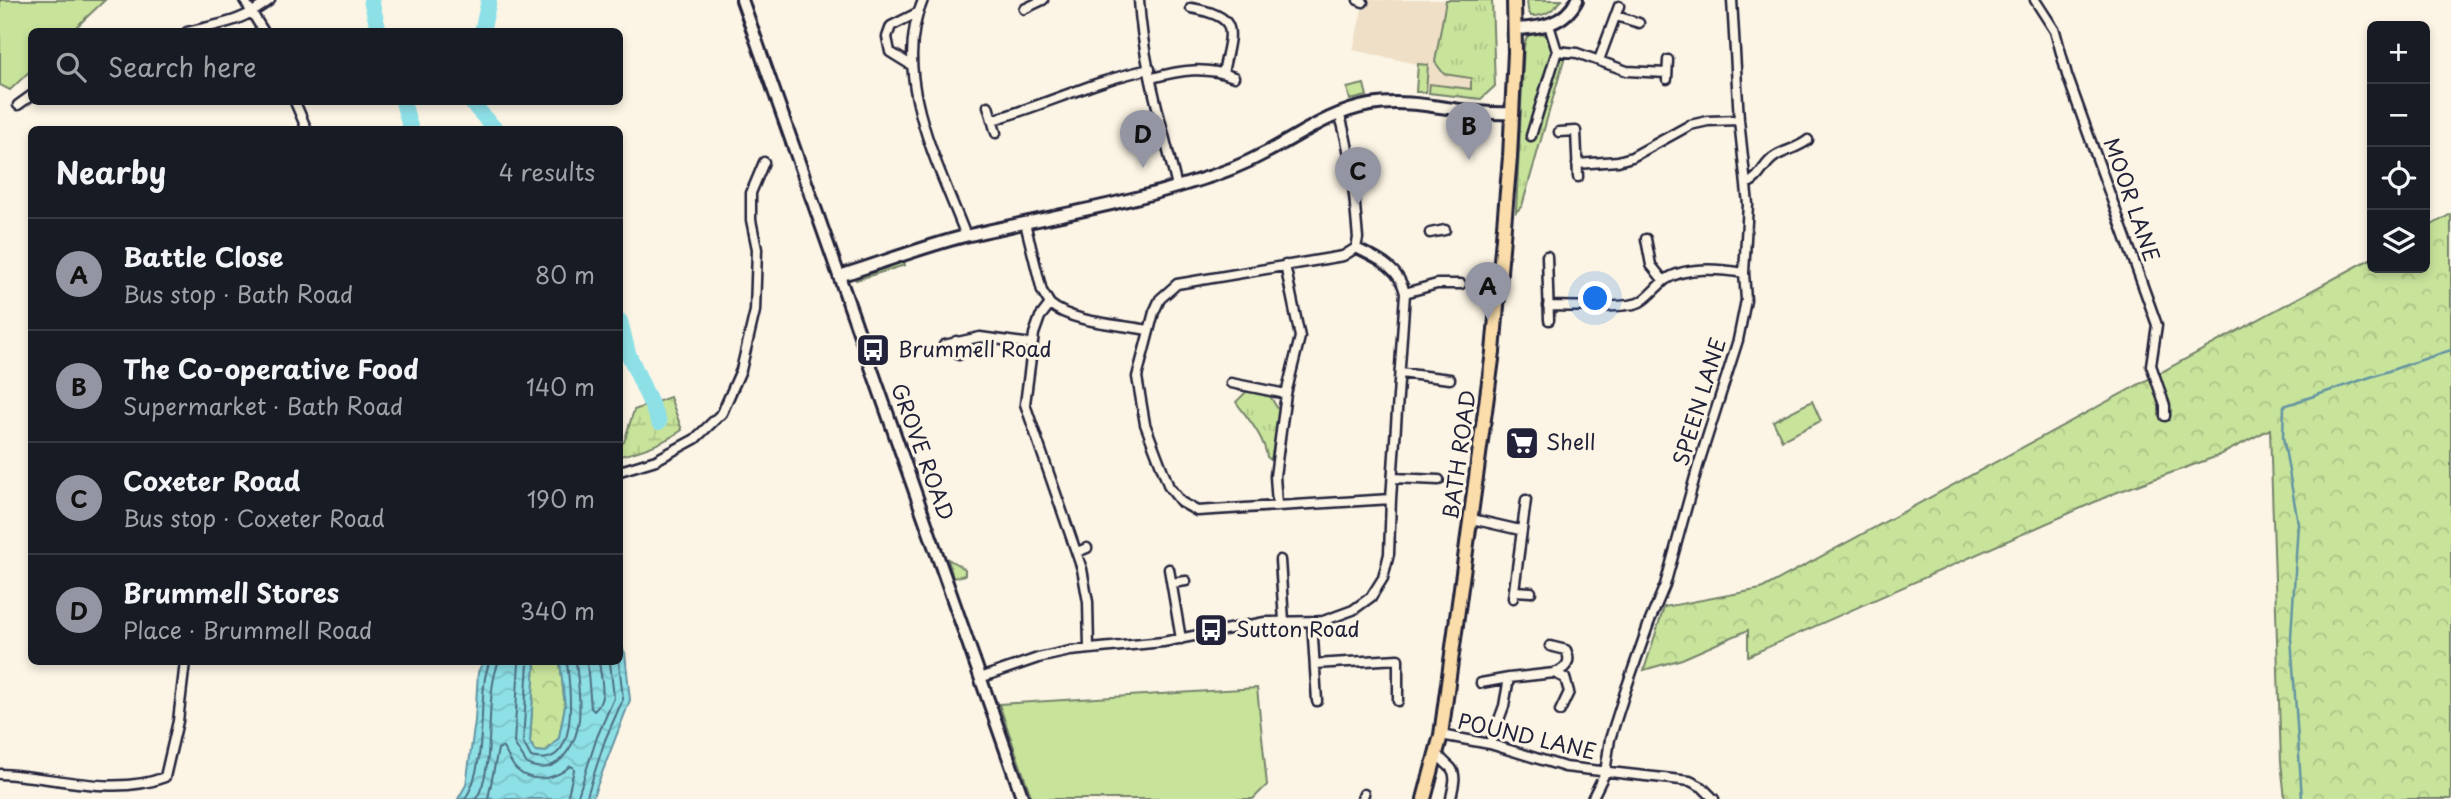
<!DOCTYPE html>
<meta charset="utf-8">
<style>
body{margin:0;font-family:"Playpen Sans",sans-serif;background:#242831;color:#f1f3f6}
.controls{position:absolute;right:21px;top:21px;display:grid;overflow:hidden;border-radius:10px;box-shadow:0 4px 10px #0003}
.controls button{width:63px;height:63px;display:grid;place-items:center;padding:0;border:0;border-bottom:2px solid #363941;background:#171b24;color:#f1f3f6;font:35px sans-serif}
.you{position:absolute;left:1596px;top:299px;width:24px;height:24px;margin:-18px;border:5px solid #fff;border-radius:50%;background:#1a73e8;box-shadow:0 0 0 10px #1a73e833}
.badge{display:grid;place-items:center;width:46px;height:46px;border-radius:50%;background:#9495a2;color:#111;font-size:23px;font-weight:700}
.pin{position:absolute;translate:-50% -58px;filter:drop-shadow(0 2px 4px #0008)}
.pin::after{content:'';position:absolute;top:37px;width:24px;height:21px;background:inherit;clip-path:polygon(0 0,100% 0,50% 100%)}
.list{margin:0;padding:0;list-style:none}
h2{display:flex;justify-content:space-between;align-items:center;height:91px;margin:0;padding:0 28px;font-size:30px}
h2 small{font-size:23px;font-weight:400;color:#9ea1a6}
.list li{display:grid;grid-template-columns:46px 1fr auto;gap:21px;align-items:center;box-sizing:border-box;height:112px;padding:0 28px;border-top:2px solid #363941}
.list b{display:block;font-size:26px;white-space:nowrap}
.list p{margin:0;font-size:23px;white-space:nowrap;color:#9ea1a6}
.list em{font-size:23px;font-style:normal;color:#9ea1a6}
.icon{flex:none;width:38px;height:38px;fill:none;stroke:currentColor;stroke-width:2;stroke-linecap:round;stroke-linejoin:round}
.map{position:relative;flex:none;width:2451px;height:799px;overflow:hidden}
.search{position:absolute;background:#171b24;box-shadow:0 4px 10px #0003;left:28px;top:28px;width:595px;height:77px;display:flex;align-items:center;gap:18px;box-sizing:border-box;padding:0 24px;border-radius:10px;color:#9ea1a6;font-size:26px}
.panel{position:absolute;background:#171b24;box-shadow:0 4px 10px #0003;left:28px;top:126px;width:595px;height:539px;border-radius:10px}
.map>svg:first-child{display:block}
.built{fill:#efdfc7}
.grass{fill:url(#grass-tufts);stroke:#75836b;stroke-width:2}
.forest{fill:url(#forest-crowns);stroke:#75836b;stroke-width:2}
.wetland{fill:url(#wetland-marsh);stroke:#75836b;stroke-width:2}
.park{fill:#c8e49b;stroke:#75836b;stroke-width:2}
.water{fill:url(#water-waves);stroke:#6394a2;stroke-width:2}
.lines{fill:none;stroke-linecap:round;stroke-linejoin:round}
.shore{stroke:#4d6e80;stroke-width:2}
.stream{stroke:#6394a2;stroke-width:2.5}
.river{stroke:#8ee0e7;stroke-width:16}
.minor-casing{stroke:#22223b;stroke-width:13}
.tertiary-casing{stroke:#22223b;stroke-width:16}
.primary-casing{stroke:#22223b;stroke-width:18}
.minor{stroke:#fcf5e5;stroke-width:8}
.tertiary{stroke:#fcf5e5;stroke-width:10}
.primary{stroke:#faddab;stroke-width:12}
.labels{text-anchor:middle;stroke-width:6;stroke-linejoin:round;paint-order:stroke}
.street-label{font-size:21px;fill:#22223b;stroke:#fcf5e5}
.poi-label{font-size:21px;fill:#22223b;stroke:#fcf5e5;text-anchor:start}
</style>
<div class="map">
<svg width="2451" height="799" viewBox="0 0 2451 799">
<defs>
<pattern id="grass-tufts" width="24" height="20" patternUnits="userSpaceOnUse" patternTransform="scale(1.75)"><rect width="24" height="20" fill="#c8e49b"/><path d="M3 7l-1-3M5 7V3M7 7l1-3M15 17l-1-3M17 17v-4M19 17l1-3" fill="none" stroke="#acc386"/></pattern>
<pattern id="forest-crowns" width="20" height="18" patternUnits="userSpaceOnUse" patternTransform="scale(1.75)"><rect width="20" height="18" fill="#c8e49b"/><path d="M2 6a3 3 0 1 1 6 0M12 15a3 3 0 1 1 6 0" fill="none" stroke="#acc386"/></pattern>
<pattern id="wetland-marsh" width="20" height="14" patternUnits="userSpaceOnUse" patternTransform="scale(1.75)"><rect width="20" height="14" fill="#c8e49b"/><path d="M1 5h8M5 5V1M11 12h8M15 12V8" fill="none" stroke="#acc386"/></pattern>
<pattern id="water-waves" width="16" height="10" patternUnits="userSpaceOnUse" patternTransform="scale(1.75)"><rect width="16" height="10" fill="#8ee0e7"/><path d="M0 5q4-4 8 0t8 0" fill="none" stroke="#7ac0c7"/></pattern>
</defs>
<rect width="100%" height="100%" fill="#fcf5e5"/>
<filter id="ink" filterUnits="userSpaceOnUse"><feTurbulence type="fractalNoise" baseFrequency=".0143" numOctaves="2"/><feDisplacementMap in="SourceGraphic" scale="14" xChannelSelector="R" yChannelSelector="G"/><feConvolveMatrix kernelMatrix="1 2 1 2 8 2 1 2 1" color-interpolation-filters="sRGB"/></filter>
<g filter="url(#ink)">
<!-- built -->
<path class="built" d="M1364,0H1493L1495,86L1481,99L1415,92L1417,64L1353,50Z"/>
<!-- grass -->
<path class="grass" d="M1446,0H1492L1495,86L1481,99L1429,93L1430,84L1471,89V78L1444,74L1435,62Z
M1527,0H1562C1553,10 1545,17 1531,16L1528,10Z
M1535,32H1540L1551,38L1555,53L1565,56L1522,206L1516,212L1524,45L1527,37Z
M1418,64L1428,65L1426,92H1416Z
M1364,84L1367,96L1350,100L1347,88Z
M904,261L905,265L856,280L855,276Z
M1248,390L1269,394L1277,408L1281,409L1271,460L1267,457C1264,436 1248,419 1236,402Z
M948,559L965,569V575L953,578Z"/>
<!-- forest -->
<path class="forest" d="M2451,214V799H2285L2281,762L2270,429L2218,456L2115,493L1748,656V630L1682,659L1644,670L1664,607L1761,589L2372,258V268H2425V229Z
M535,662H560L565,706L559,738L546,752L535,751L530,742Z"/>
<!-- wetland -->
<path class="wetland" d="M670,397L682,430C664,443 641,451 620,456V445L624,442L634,410Z"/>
<!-- park -->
<path class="park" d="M0,0H105L72,31L32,32L31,70L10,90L0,85Z
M1812,401L1821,421L1782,440L1773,421Z
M1257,688L1267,785L1253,799H1032L999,704Z"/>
<!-- water -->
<path class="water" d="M620,643L625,653L630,700L592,799H458L466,785L475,721L478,672L483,662H535L530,742L535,751L546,752L559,738L565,706L560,662H620Z"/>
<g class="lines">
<!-- shore -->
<path class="shore" d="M519,662L514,743L527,764C540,770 552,769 562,758C587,732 579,695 576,662
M528,662L523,742L531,757C581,772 570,688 567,662
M587,662L591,708L594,711C608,699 601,679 599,662
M465,799C486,767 479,715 485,678C486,672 488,667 489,662
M476,799C495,769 486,712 494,678C495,672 497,668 498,662
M488,799L498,749L502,747C508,753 510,764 517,770C533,784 556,779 570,766L573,767L574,770L567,799
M577,799L597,737L614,698L610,662
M586,799L605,740L623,699L619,662"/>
<!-- stream -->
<path class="stream" d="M2302,799L2291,637L2298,523L2283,437L2284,406L2451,350"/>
<!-- river -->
<path class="river" d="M371,0L379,32
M482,32L489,0
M403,102L411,130
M471,102L496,130
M620,321L628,353L659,422"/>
<!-- minor casing -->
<g class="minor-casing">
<path id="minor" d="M244,0L264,32
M923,0C890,76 939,165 966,236
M1139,0C1142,59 1163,129 1177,187
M1358,0L1363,2
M2035,0L2055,31L2067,75L2157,325L2151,365L2165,406V416
M1191,8C1242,17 1231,31 1223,73
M1024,9L1043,0
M1616,16L1639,23
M187,32C223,23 240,23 270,0
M1557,51L1577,53L1627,71L1667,73
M1599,60L1619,6
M911,65L890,52L887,37L891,26L917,13
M1152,78C1181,70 1205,66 1234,77
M1667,79L1668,60
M295,102L307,130
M18,105L32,95
M988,106L996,133
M1339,113C1352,153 1354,197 1358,238L1356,248
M992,120C1046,105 1095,80 1150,69
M1559,132L1576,131L1578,177
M1531,136L1557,51L1549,25
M1577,164L1618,161L1632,157L1690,125L1708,121L1739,120
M1746,184C1761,179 1763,163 1776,156C1786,150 1798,148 1808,140
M1025,223L1042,291L1050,304L1040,317L1034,334L1025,404L1082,569L1088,602L1089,648
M1430,233L1445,230
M1646,239L1651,265L1664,281
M1356,248L1343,256L1177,284L1160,299L1154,312L1137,377L1145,424L1169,487L1181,502L1197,511L1391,499
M1547,256L1549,320
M1405,293L1437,284H1461
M1050,304C1072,323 1119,324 1148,330
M1548,306C1565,306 1628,309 1640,302C1649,297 1656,287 1665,280C1685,266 1721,269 1744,273
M956,341L959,355
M944,345L980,337L1032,344
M1400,373L1450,379
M1231,383L1286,394
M620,471L656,460L695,439L722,413L741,370L755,311L757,249L751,220V193L764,162
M1393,478L1439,480
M1277,505L1275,476L1286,394L1300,337L1285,265
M1472,519L1520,530
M1077,552L1087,548
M1280,560L1284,621
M1169,569L1181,639
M1172,583L1186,581
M1514,591L1531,592
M1513,598L1526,500
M1312,622L1317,701
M1550,646L1566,650C1572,662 1566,669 1554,673
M1315,664L1398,659V701
M980,678L1038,658L1070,651L1163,642L1265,622L1323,621L1353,610L1371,597L1383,578L1389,554L1391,499L1405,293C1399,267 1378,259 1356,248
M1481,683L1509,678
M1441,735L1490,744L1565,767L1690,781L1702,787L1714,799
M1490,744L1504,706L1509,678L1554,673L1565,678L1569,692L1560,711
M1438,754C1442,761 1446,763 1451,768C1458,777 1452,789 1451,799
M0,774C53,776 114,797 165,777L178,721L185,662
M1362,799L1364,794
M1592,799L1605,773L1610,739L1626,689L1649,623L1665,585L1698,466L1738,340L1746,300L1744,273L1748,204L1739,120L1732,0"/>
</g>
<!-- tertiary casing -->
<g class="tertiary-casing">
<path id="tertiary" d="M742,0L1023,799
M1515,29C1540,28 1564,25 1577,0
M839,276C881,263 922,247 965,236C1042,218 1121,205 1196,181C1220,174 1243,165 1265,153C1300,135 1330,112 1370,105C1418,97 1464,116 1512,113"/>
</g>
<!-- primary casing -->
<g class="primary-casing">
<path id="primary" d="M1424,799L1441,735L1493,352L1510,157L1515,52L1514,0"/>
</g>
<!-- minor -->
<use href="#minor" class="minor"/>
<!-- tertiary -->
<use href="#tertiary" class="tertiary"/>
<!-- primary -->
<use href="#primary" class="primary"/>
</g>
</g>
<!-- icons -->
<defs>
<g id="bus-square" transform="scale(1.75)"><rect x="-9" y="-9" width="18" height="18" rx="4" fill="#22223b" stroke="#fcf5e5"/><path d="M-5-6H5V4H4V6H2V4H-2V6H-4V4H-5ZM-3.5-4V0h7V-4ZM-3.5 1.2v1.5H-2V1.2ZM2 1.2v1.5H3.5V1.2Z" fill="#fff"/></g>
<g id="supermarket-square" transform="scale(1.75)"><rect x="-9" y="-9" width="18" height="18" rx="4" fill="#22223b" stroke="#fcf5e5"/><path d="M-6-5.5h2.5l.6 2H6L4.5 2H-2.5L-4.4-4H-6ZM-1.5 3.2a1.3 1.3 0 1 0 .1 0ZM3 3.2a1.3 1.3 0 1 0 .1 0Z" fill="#fff"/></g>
</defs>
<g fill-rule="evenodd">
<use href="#bus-square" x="873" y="350"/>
<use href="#supermarket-square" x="1522" y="443"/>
<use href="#bus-square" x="1211" y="630"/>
</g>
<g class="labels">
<!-- street labels -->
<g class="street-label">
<text transform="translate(2131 200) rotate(71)" y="7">MOOR LANE</text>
<text transform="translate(1700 402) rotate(-73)" y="7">SPEEN LANE</text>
<text transform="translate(922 452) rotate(70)" y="7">GROVE ROAD</text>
<text transform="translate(1460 455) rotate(-82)" y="7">BATH ROAD</text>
<text transform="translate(1527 737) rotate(13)" y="7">POUND LANE</text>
</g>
<!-- poi labels -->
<g class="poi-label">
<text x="898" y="357">Brummell Road</text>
<text x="1546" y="450">Shell</text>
<text x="1236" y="637">Sutton Road</text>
</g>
</g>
</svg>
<div class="controls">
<button>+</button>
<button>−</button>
<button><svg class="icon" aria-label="locate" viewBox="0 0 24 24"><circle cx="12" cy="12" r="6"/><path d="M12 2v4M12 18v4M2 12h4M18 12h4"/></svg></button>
<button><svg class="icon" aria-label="layers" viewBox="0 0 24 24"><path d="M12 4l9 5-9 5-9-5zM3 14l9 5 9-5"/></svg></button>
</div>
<div class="you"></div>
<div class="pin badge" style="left:1488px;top:320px">A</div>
<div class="pin badge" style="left:1469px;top:160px">B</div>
<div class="pin badge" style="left:1358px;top:205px">C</div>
<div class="pin badge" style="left:1143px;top:168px">D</div>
<div class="search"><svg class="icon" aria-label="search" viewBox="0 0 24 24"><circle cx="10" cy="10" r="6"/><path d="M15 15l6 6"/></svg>Search here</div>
<section class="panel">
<h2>Nearby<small>4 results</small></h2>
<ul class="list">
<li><span class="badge">A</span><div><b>Battle Close</b><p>Bus stop · Bath Road</p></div><em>80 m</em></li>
<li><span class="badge">B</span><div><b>The Co-operative Food</b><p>Supermarket · Bath Road</p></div><em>140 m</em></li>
<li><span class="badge">C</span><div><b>Coxeter Road</b><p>Bus stop · Coxeter Road</p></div><em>190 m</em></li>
<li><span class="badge">D</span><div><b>Brummell Stores</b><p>Place · Brummell Road</p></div><em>340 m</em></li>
</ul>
</section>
</div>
